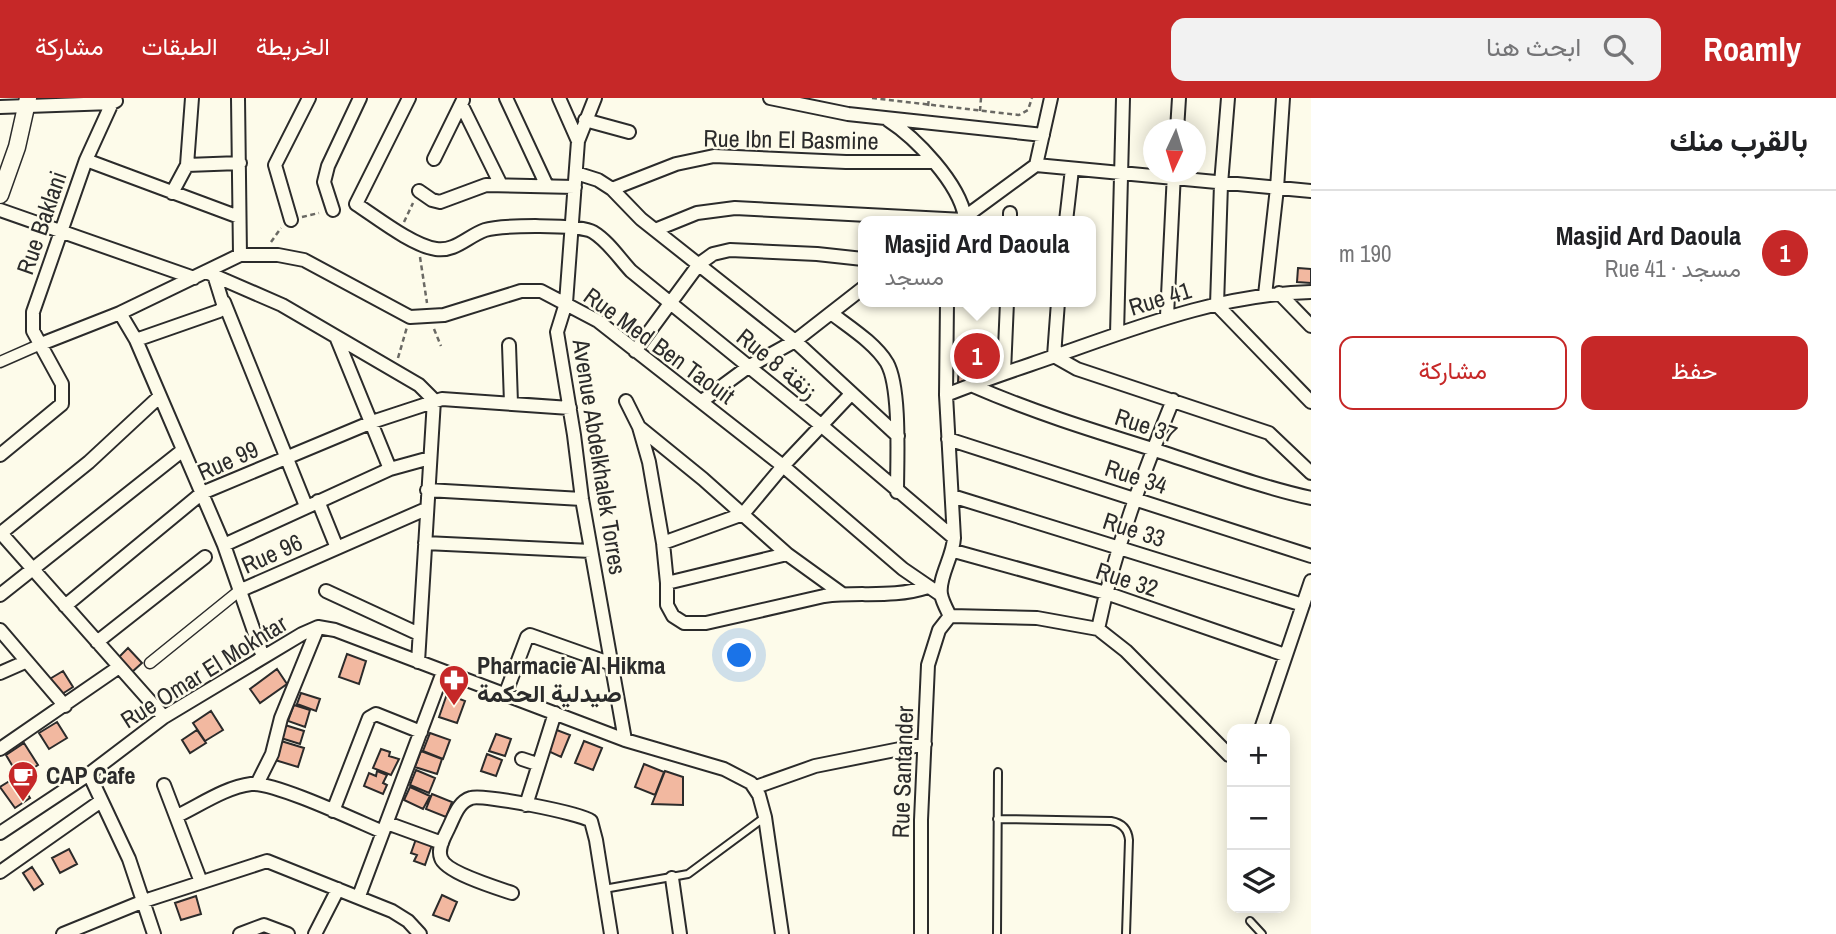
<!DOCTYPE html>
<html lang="ar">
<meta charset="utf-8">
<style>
body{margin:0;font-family:"Archivo Narrow",Vazirmatn,sans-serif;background:#f2f2f2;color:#202124;direction:rtl}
.controls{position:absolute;right:21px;bottom:21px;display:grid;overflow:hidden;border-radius:14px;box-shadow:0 4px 18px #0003}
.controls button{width:63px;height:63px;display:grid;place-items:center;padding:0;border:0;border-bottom:2px solid #e0e0e0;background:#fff;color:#202124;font:35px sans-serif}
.compass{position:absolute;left:1143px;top:21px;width:63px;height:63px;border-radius:50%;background:#fff;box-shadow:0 4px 18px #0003;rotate:184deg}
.you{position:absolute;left:740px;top:558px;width:24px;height:24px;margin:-18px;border:5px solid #fff;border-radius:50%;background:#1a73e8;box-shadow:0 0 0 10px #1a73e833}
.badge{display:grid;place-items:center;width:46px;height:46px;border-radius:50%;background:#c62828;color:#fff;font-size:23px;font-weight:700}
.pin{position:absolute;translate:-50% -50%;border:4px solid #fff;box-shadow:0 2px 7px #0006}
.popup{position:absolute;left:858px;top:118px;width:238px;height:91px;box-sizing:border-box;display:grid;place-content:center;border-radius:14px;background:#fff;filter:drop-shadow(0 2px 5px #0005);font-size:23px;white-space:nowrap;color:#757577}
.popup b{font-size:26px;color:#202124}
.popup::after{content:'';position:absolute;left:50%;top:100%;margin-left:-14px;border:14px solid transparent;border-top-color:#fff}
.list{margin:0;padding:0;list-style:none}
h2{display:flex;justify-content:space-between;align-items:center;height:91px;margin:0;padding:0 28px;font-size:30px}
h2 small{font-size:23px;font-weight:400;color:#757577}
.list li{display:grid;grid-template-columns:46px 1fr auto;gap:21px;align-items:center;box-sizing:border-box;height:126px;padding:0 28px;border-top:2px solid #e0e0e0}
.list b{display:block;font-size:26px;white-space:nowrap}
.list p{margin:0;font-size:23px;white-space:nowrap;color:#757577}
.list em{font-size:23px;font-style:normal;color:#757577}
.actions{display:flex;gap:14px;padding:21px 28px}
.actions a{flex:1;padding:16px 0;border:2px solid #c62828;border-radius:14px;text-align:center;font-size:24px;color:#c62828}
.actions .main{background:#c62828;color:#fff}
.icon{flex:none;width:38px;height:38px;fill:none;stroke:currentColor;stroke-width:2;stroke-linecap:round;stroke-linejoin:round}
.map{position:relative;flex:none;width:1311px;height:836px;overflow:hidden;direction:ltr}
header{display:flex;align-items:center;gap:42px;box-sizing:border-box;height:98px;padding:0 35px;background:#c62828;color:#fff}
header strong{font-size:33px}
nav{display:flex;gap:38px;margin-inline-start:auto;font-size:24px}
.search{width:490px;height:63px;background:#f2f2f2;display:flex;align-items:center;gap:18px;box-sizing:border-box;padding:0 24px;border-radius:14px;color:#757577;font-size:26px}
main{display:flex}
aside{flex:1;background:#fff}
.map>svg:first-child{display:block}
.building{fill:#f2b8a0;stroke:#2b2b2b;stroke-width:2}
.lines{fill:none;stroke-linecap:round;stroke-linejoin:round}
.service-casing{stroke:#2b2b2b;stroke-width:10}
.pedestrian-casing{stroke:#2b2b2b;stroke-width:13}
.minor-casing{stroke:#2b2b2b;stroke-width:16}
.tertiary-casing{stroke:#2b2b2b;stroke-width:19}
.path{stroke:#6a6964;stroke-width:2.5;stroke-dasharray:5 3.5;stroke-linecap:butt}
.service{stroke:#fdfbea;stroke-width:6}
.pedestrian{stroke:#fdfbea;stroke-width:10}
.minor{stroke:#fdfbea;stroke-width:12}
.tertiary{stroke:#fdfbea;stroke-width:16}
.labels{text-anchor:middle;stroke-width:5;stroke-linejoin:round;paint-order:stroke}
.street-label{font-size:24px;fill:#2b2b2b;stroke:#fdfbea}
.poi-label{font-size:24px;font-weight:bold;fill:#2b2b2b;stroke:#fdfbea;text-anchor:start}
</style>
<header>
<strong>Roamly</strong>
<div class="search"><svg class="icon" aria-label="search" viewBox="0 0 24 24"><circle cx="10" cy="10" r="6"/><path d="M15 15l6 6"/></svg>ابحث هنا</div>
<nav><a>الخريطة</a><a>الطبقات</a><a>مشاركة</a></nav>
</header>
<main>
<aside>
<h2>بالقرب منك<small></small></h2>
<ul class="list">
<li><span class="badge">1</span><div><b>Masjid Ard Daoula</b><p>مسجد · Rue 41</p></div><em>190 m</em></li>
</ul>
<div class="actions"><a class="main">حفظ</a><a>مشاركة</a></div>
</aside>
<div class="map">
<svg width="1311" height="836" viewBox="0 0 1311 836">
<rect width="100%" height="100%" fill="#fdfbea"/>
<!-- building -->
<path class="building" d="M1298,170L1311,171V185L1297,184Z
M960,242L995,243L994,272L958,285Z
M128,550L142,565L132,574L119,559Z
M347,556L366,563L359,586L339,579Z
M277,571L287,586L260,605L250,591Z
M63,573L73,589L59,598L48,582Z
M301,595L320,601L316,613L297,606Z
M447,596L465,603L457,625L439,619Z
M294,607L310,612L305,629L288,623Z
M211,613L223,632L205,643L193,625Z
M57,624L67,640L49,651L39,635Z
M285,627L304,633L300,646L281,640Z
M554,631L570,637L561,659L546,652Z
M197,632L206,645L190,655L182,642Z
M430,635L450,642L443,661L423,653Z
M496,636L511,641L505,658L489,653Z
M281,643L304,650L298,669L275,662Z
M584,643L602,650L593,672L575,665Z
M24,645L38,667L19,679L6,657Z
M381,651L390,654L389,658L399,661L391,677L373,670Z
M421,653L442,661L437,676L415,669Z
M487,656L502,662L496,678L481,673Z
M644,666L664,674L655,697L635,689Z
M416,672L435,680L429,695L410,687Z
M377,673L387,677L383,685L387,687L383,696L364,688L369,675L376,678Z
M665,673L683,679V707L652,706Z
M16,679L30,700L15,710L0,689Z
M410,689L430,698L423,711L404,702Z
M432,696L452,704L446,719L426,711Z
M416,741L432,747L425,767L414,763L417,757L411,755Z
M69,751L77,766L60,775L52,760Z
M32,769L43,786L34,792L23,775Z
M442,797L457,804L449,823L433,817Z
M196,798L201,816L181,822L175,805Z"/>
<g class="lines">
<!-- service casing -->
<g class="service-casing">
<path id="service" d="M997,721L1111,723C1122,725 1128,731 1129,742L1126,836
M604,791L688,776L765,719
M1250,823L1262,836
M997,836L998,674"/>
</g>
<!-- pedestrian casing -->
<g class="pedestrian-casing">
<path id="pedestrian" d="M0,264L41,246
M150,565L239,493"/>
</g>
<!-- minor casing -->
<g class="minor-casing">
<path id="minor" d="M238,0L240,157
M409,0L356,106C376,119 413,148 436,151C455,154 468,138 485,132C500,127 580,126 593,134C608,143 619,160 631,173L822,328L954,440
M506,0L547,88
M559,0L578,43
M595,0L578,43L566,205L557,234L574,337L582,401L625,642
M770,0L848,16L1043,37
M1228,0L1221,86L1217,207L1311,304
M461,6L501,87
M0,9L112,5L116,3
M585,22L629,34
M888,22C916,40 959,85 965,119
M1177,32L1179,0
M434,61L463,2
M86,62L239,119
M187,67L192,0
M1036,67L1311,93
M1036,67L1051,0
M576,75L598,82L612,91L641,121L795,243L898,338
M612,91L676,66L714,58L846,64H933
M419,93L432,102L440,104L486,87L575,89
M172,95L187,67L240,65
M0,112L194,180
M333,112L324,84L328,68L360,0
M291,122L275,67L309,0
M964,123L965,119L1036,67
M1010,123V115
M1066,123L1072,71
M655,132L697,115L735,110L964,122
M206,174L282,207L419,287L434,302
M1279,195L1311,228
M1265,197L1277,90L1283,0
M224,204L306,408
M947,204L946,297L954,440C953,459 938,480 941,496C942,503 947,512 950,518
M1058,204L1054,258L1077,271L1269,335L1311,375
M120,215L136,242L224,447L263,559
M831,215C849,229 875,245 887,265C901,290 897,364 897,394
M1167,218L1174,75
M1117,236L1123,0
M337,241L390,371
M136,242L219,213L224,209L215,180
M41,246L120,215L240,157H278L304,162L410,219L444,217L521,193H541L598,223L783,368L903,471L941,497
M509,247L511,305
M635,253L699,166L713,156L730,152L817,156L863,161
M1004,274L1007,204
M971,287C1030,313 1091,332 1152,351C1205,368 1257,388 1311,400
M946,297C988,280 1030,267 1072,252C1151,224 1227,196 1311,194
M626,303L639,329L649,364L663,445L667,485V507L673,518L684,525H706L824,498C861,493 890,501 928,489
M702,303L748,269L795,243L863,190
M639,329L703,381L787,456L841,495
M948,341L1311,458
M0,357L62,306V286L33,233V214L86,62L112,5V0
M427,392L582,401
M952,398L1303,507
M318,403L337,450
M0,434L164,619
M1,435L89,364L159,299
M425,445L591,453
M663,445L743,416L783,368L851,296
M224,447L390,371L430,360
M954,453L1106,495L1285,557
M667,485L787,456
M239,493L426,411
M326,493L419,536
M0,497L183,352
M65,508L202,395L372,324L442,301L570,310
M950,518L1037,520L1098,531L1126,553L1229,657L1232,658
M1098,531C1114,453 1143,376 1173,302
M0,532L65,608
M97,544L205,459
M418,564L434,302
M0,575L25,564
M505,597L527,539L530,537L612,566
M1261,631L1311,483
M0,651L119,569
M522,661L537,666
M89,676L129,761L154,836
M257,686L272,656L281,620L318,529
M164,687L201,784
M756,689L815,668L925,646
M526,707L555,615
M333,713L369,620L376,616L421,634
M177,718C200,707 226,689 251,686C275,684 357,723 383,734
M387,725L442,745
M0,735L89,676L164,619L302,536L318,529L335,532L625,642L724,671L751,685L759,697L765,719L782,836
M0,774L101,703
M672,780L680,836
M512,795C497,790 445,774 441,760C437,750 445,738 449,729C454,719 458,704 471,700C483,696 580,715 591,723L596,742L611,836
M359,798L443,574
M63,836L144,803L267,763L392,813L408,823L420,836
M240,836L264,827L288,836
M315,836L338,791
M921,836V722L928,567L939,532L950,518"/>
</g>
<!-- tertiary casing -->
<g class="tertiary-casing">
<path id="tertiary" d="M0,97L17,49L28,0"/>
</g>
<!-- path -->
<path class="path" d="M872,0L1019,17L1028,12L1032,0
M928,8L929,0
M980,13L981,0
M302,119L319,115
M404,124L413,105
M271,144L281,130
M420,159L427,205
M434,231L441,248
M398,260L407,229"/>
<!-- service -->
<use href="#service" class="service"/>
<!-- pedestrian -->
<use href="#pedestrian" class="pedestrian"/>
<!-- minor -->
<use href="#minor" class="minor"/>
<!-- tertiary -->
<use href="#tertiary" class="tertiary"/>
</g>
<!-- icons -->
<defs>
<g id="pharmacy-pin" transform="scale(1.575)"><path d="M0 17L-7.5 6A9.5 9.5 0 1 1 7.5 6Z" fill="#c62828" stroke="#fdfbea"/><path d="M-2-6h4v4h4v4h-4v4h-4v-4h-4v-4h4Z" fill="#fff"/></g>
<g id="cafe-pin" transform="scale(1.575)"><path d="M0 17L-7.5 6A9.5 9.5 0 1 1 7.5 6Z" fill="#c62828" stroke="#fdfbea"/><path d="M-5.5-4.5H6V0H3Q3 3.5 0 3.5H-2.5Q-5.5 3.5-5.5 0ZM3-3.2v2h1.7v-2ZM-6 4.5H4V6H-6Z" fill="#fff"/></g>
</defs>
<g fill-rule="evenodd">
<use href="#pharmacy-pin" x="454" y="582"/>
<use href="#cafe-pin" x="23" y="678"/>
</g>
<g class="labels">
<!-- street labels -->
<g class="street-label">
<text transform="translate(791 42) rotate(1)" y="8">Rue Ibn El Basmine</text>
<text transform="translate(42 125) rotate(-71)" y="8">Rue Baklani</text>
<text transform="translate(1160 201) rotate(-17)" y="8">Rue 41</text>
<text transform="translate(659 248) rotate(36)" y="8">Rue Med Ben Taouit</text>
<text transform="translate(777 266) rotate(39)" y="8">Rue 8 زنقة</text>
<text transform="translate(1146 328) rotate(18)" y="8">Rue 37</text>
<text transform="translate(599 359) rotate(81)" y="8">Avenue Abdelkhalek Torres</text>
<text transform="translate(228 363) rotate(-24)" y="8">Rue 99</text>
<text transform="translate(1136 379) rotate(18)" y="8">Rue 34</text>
<text transform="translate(1134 432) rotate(18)" y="8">Rue 33</text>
<text transform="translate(272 456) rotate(-24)" y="8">Rue 96</text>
<text transform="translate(1127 482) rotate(18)" y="8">Rue 32</text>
<text transform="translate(204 574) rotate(-32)" y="8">Rue Omar El Mokhtar</text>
<text transform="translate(903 674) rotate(-88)" y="8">Rue Santander</text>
</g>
<!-- poi labels -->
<g class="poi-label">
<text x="477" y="576">Pharmacie Al Hikma<tspan x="477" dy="28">صيدلية الحكمة</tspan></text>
<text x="46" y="686">CAP Cafe</text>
</g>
</g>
</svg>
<div class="controls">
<button>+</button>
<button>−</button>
<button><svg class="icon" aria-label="layers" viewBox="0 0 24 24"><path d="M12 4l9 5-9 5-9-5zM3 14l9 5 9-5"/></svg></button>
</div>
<svg class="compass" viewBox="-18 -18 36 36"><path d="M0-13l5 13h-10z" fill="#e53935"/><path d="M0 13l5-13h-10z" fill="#757577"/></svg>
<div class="you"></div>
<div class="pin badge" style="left:977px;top:258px">1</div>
<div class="popup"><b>Masjid Ard Daoula</b>مسجد</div>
</div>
</main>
